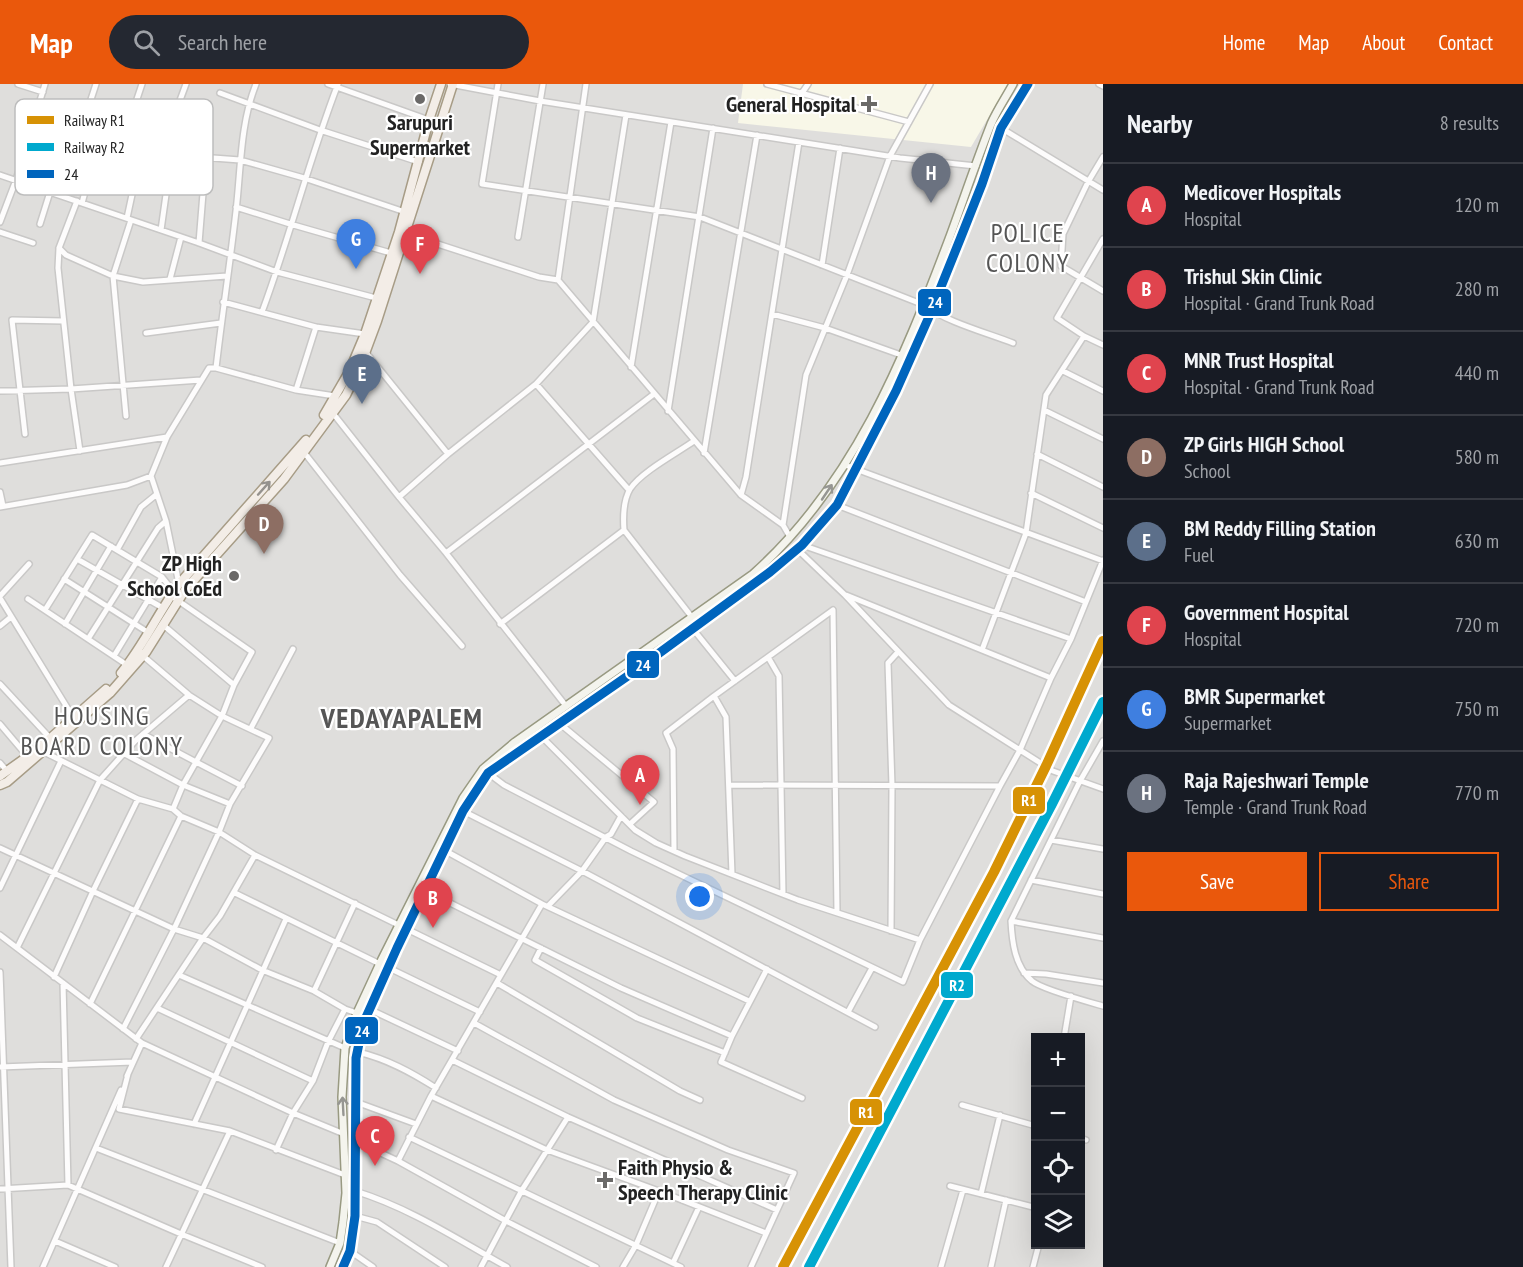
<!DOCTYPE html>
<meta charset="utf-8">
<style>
body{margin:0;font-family:"PT Sans Narrow",sans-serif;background:#242831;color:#f1f3f6}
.controls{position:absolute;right:18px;bottom:18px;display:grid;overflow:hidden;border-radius:0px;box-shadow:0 6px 24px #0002}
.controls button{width:54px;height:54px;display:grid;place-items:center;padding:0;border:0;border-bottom:2px solid #363941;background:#171b24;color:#f1f3f6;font:30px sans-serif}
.you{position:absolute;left:700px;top:813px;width:21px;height:21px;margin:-15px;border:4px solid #fff;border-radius:50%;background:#1a73e8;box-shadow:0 0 0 9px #1a73e833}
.badge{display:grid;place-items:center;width:39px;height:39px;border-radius:50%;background:#ea580c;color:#fff;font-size:20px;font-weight:700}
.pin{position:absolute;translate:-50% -50px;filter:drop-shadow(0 2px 3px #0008)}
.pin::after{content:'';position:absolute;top:32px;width:21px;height:18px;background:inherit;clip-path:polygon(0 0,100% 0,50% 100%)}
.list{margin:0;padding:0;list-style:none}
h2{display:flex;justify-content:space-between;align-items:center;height:78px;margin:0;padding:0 24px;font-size:26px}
h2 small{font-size:20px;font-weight:400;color:#9ea1a6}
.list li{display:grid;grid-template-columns:39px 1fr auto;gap:18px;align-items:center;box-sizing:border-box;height:84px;padding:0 24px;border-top:2px solid #363941}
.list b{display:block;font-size:22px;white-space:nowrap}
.list p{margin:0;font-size:20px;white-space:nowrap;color:#9ea1a6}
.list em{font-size:20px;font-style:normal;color:#9ea1a6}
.actions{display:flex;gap:12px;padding:18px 24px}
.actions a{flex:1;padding:14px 0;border:2px solid #ea580c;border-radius:0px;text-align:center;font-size:21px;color:#ea580c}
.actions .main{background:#ea580c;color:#fff}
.icon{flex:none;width:33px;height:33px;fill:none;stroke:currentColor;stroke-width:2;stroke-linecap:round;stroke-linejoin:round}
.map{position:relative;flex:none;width:1103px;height:1183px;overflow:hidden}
header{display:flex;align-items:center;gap:36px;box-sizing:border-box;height:84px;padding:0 30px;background:#ea580c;color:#fff}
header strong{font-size:28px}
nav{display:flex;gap:33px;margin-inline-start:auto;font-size:21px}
.search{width:420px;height:54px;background:#242831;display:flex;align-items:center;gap:15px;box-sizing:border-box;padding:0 21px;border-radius:33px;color:#9ea1a6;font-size:22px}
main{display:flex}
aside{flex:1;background:#171b24}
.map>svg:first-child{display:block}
.residential{fill:#dfdedc;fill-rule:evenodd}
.education{fill:#f8f7e8}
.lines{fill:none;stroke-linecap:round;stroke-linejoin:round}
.minor-casing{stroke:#c9c8c7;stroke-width:8}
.secondary-casing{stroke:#999a82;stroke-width:10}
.primary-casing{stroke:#a79c86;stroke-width:11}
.minor{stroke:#fdfcfc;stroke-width:5}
.secondary{stroke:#f4f4ed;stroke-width:7}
.primary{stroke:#f3ede7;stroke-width:8}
.rail-casing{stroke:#ccc;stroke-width:4.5}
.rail{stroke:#fff;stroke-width:2;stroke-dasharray:7;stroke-linecap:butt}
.bus-1-casing{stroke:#fff;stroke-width:14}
.bus-1{stroke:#0065bd;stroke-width:9}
.rail-1-casing{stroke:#fff;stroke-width:15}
.rail-2-casing{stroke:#fff;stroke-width:15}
.rail-1{stroke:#d79205;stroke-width:10}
.rail-2{stroke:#00a9ce;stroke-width:10}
.oneway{stroke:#95928e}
.oneway2{stroke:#969692}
.poi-dot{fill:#6a6968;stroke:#fff;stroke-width:2}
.labels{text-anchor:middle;stroke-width:4.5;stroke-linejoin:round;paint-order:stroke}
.poi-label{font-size:22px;font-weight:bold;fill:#222;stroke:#fff;text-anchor:end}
.quarter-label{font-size:26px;letter-spacing:1.5px;fill:#555;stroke:#fff}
.district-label{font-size:28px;font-weight:bold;letter-spacing:1.5px;fill:#555;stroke:#fff}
.key{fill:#fff;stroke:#bdbdbd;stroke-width:1.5}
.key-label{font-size:16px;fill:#222}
.line-badge{stroke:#fff;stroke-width:2}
.badge-label{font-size:16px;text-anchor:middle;font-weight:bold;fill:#fff}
</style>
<header>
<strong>Map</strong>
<div class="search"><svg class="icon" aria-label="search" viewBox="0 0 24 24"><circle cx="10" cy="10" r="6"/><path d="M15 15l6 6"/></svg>Search here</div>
<nav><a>Home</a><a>Map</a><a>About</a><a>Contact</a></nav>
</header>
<main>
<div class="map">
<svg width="1103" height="1183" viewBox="0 0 1103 1183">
<rect width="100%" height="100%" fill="#f0eeeb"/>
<!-- residential -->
<path class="residential" d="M0,0H1103V1183H0ZM1036,954H1080V1160H1036Z"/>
<!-- education -->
<path class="education" d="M743,0H1008L971,63L738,39Z"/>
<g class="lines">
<!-- minor casing -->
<g class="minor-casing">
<path id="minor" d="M18,0L43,8
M96,0L82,43L123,57
M142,0L123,57L173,71L240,76L304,94L405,128
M328,0L429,36
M450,0L540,17L900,74L976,82
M498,0L482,100L700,133L924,221C944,237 987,249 1013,259
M767,0L909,38
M1099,0L1103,2
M220,9L320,46L419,78
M802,9L808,0
M1001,44L1103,106
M1103,73L1088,98L1063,150L1061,182L1103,207
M0,91L199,159L277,188L376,214
M77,117L59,164L58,184L71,305L80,367
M82,119L94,75
M236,123L290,140L391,169
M127,134L136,92
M0,138L16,96L45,0
M40,140L50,108
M161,146L179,19L186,0
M0,148L33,159
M404,149L539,193L558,196L741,411L783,441L790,453
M518,153L543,0
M199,159L206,72
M59,164L66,171L113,192L143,198L227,192
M822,181L840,64
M170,195L181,153
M558,196L586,0
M223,218L316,243L365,250
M262,228C290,153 309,75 338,0
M772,230L825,244L901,271
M146,249L221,239
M1084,252L1103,261
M364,266L448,370L536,300L629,406
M631,283L671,38
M216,284C222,232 230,180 236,127C241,85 240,40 256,0
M1063,287L1103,307
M536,300L593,238L626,31
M296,306L316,243
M0,307L71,305L201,296
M1044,326L1103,355
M668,327L713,44
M332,328L399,413L446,469L566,622
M126,332L113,192L131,136
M25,350L12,236L63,237
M303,367L400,491L462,562
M704,369L757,51
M1037,370L1103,403
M0,379L167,353
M845,381L1103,477
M0,408L3,422
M1031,409L1103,444
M741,411L746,393L799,58
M399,413L448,370
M837,421L1086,518
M0,423L127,401L151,392
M166,437L151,392L167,353L209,284H216L296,306L335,312
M783,441L806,291L847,191L890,72L930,0
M802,461L1071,555
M797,465L845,511L949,621L1053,687L1103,705
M117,466L141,423L157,410
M446,469L654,310
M77,475L163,524
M64,495L149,549
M170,511L252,568L234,601
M846,511L1051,594L1020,666L1000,702
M0,512L29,480
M0,514L73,633
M28,515L127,581
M45,526L92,451L162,493L173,507
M691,532L624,446C623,433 623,417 630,405C641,388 677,369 694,357
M65,540L111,462
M162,540L234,601L222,632L196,678L242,702
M500,540L624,446
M0,542L11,533
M693,545L735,597
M88,555L158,444L166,437L179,500
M982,566L1026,449L1046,311L1084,252L1057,234L1103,155
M114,572L162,493
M768,573L779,592L783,810
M1051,594L1071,555L1103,476
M0,600L50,654
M714,612L833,526L837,828
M559,639L654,718L630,740
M0,640L27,672
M251,644L293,565
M143,650L196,678L183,701L173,725
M540,651L635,746L656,759L685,772L798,816L920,856
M1103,657L1080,697L1011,837C1012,858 1015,883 1032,897C1041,905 1089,918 1103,922
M40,666L138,715L173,725L181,732L219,748L255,771L501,891
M123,669L183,701L230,720
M0,679L7,687
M488,689L504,701L631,767L903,898L920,856L1000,702L729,701
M463,727L582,787L875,943
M1051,756L1103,765
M0,764L174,845L203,854L262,886L314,907L345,925L357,929
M442,765L542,820L749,917
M674,767L673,665L666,649L714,612L726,633L732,790
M1031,796L1103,810
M0,804L61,677
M426,807L621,904L732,952L767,885
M235,809L380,880
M548,822L582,787L606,753L611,750L621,732
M1011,837L1103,854
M891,847L892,702L888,579L898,568
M0,851L142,959L293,1029L344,1050
M17,864L100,696L135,657L189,611
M541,864L535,876L637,934L725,969
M389,884L480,928
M0,888L11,1183
M1024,889L1046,890L1103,899
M179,891L345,964
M54,893L93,807L138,715
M63,899L68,1101
M497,899L680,1007L700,1016
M314,907L355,819
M90,920L181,732
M157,924L313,997
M369,925L458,967
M848,928L872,884
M474,939L614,1016L728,1066L794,1089L751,1183
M123,945L174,845L219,748L230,720L269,654L222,632L189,611L142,571
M732,952L721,978L802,1014
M1064,954L1071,912
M136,955L203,854L220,832L255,771
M358,968C387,975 411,988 436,1004
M452,976L568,1033L777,1126
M0,983L133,978
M128,990L119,1025L230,1047L345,1091
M127,992L142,959
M431,1012L547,1066L659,1107L766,1149
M356,1018L416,1040
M962,1021L1036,1042
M194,1040L286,835
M409,1053L681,1183
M1080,1054L1086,1056
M357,1058L398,1077L506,1137L596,1183
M96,1064L340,1159
M276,1066L293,1029L313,997L328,958L345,925
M398,1077L431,1012L542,820
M950,1102L1033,1123
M0,1105L68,1101L181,1150L262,1183
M355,1107C410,1124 457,1155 507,1183
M981,1110L1000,1031
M355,1132L377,1138L445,1183
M55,1157L115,1183
M350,1167L373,1183
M673,1179L699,1123
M43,1183L121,1006
M166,1183L230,1047
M481,1183L522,1106L568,1033
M623,1183L636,1161L659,1107
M941,1183L963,1106
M991,1183L1006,1116
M1033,1183L1039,1160"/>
</g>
<!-- secondary casing -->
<g class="secondary-casing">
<path id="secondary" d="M330,1183L340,1159L343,1138L346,1109L342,1013L345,964L357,929L382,875L463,714L483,685L515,658L753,490C853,401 903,277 949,155C963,117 976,78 991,40C997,26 1006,13 1013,0
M343,1183L350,1167L355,1132L356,974L363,940L397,864L463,727L488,689L632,589L770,488L802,461L837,421L896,307L928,235L961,153L982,100L1001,44L1028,0"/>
</g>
<!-- primary casing -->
<g class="primary-casing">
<path id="primary" d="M324,331L349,288L365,250L399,148L429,36L441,0
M121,589C144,561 158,529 179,500L306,356
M0,692L38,665L106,605
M0,701L7,698L110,609L146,568L185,506L284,395L346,311L361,280L377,237L453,0"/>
</g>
<!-- minor -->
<use href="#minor" class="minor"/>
<!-- secondary -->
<use href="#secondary" class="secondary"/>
<!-- primary -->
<use href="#primary" class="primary"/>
<!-- rail casing -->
<g class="rail-casing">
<path id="rail" d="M809,1183L1052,720L1103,618"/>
</g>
<!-- rail -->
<use href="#rail" class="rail"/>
<!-- bus-1 casing -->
<g class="bus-1-casing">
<path id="bus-1" d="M343,1183L350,1167L355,1132L356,974L363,940L397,864L463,727L488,689L632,589L770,488L802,461L837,421L896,307L928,235L961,153L982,100L1001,44L1028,0"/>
</g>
<!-- bus-1 -->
<use href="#bus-1" class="bus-1"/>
<!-- rail-1 casing -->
<g class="rail-1-casing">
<path id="rail-1" d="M783,1183L994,788L1046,682L1103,557"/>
</g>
<!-- rail-2 casing -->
<g class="rail-2-casing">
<path id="rail-2" d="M809,1183L1052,720L1103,618"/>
</g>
<!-- rail-1 -->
<use href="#rail-1" class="rail-1"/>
<!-- rail-2 -->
<use href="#rail-2" class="rail-2"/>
</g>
<!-- one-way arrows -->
<defs><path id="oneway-shaft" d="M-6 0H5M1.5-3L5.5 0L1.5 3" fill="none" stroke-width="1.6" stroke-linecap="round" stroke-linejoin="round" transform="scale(1.5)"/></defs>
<use class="oneway" href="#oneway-shaft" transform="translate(264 404) rotate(-48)"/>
<g class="oneway2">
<use href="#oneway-shaft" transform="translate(827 408) rotate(-56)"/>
<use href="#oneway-shaft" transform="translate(343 1022) rotate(-93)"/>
</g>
<!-- markers -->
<g class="poi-dot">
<circle cx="420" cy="15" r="6"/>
<path d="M866 11h6v6h6v6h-6v6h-6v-6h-6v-6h6z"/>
<circle cx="234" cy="492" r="6"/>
<path d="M602 1087h6v6h6v6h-6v6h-6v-6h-6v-6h6z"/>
</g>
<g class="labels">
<!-- poi labels -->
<g class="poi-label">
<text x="856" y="28">General Hospital</text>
<text x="420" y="46" text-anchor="middle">Sarupuri<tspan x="420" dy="25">Supermarket</tspan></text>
<text x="222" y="487">ZP High<tspan x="222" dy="25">School CoEd</tspan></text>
<text x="618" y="1091" text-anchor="start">Faith Physio &amp;<tspan x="618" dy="25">Speech Therapy Clinic</tspan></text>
</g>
<!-- quarter labels -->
<g class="quarter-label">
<text x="1028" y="158">POLICE<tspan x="1028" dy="30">COLONY</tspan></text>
<text x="102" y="641">HOUSING<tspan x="102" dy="30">BOARD COLONY</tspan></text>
</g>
<!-- district labels -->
<g class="district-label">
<text x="402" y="644">VEDAYAPALEM</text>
</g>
</g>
<!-- legend -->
<rect x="15" y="15" width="198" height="96" rx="9" class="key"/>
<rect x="27" y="32" width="27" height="8" fill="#d79205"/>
<rect x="27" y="59" width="27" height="8" fill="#00a9ce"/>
<rect x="27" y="86" width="27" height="8" fill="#0065bd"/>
<g class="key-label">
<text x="64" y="42">Railway R1</text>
<text x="64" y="69">Railway R2</text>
<text x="64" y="96">24</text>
</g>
<g class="line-badge">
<rect x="917" y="204" width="35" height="29" rx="6" fill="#0065bd"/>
<rect x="626" y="566" width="34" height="29" rx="6" fill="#0065bd"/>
<rect x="1012" y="702" width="34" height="29" rx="6" fill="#d79205"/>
<rect x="940" y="887" width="34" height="28" rx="6" fill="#00a9ce"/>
<rect x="344" y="932" width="35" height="29" rx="6" fill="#0065bd"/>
<rect x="849" y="1014" width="34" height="28" rx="6" fill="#d79205"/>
</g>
<g class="badge-label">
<text x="935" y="224">24</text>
<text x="643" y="587">24</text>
<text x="1029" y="722">R1</text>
<text x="957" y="907">R2</text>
<text x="362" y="953">24</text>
<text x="866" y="1034">R1</text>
</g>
</svg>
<div class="controls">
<button>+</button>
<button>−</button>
<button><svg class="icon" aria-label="locate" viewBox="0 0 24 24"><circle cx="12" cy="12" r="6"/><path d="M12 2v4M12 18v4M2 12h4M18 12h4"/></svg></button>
<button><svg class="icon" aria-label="layers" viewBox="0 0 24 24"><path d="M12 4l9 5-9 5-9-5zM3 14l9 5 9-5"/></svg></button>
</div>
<div class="you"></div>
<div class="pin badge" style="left:640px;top:721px;background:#e0444e">A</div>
<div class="pin badge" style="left:433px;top:844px;background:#e0444e">B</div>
<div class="pin badge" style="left:375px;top:1082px;background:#e0444e">C</div>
<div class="pin badge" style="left:264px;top:470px;background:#8d6e63">D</div>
<div class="pin badge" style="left:362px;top:320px;background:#5c6f8a">E</div>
<div class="pin badge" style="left:420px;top:190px;background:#e0444e">F</div>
<div class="pin badge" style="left:356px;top:185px;background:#3f7fe0">G</div>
<div class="pin badge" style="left:931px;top:119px;background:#6b7280">H</div>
</div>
<aside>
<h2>Nearby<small>8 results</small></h2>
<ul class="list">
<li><span class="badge" style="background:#e0444e">A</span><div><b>Medicover Hospitals</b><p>Hospital</p></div><em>120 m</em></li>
<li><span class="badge" style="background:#e0444e">B</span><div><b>Trishul Skin Clinic</b><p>Hospital · Grand Trunk Road</p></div><em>280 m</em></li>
<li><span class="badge" style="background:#e0444e">C</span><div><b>MNR Trust Hospital</b><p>Hospital · Grand Trunk Road</p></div><em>440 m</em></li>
<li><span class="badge" style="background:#8d6e63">D</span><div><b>ZP Girls HIGH School</b><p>School</p></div><em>580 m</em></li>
<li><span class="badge" style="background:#5c6f8a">E</span><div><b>BM Reddy Filling Station</b><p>Fuel</p></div><em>630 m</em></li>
<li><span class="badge" style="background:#e0444e">F</span><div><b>Government Hospital</b><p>Hospital</p></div><em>720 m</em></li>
<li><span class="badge" style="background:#3f7fe0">G</span><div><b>BMR Supermarket</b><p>Supermarket</p></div><em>750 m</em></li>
<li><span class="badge" style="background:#6b7280">H</span><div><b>Raja Rajeshwari Temple</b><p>Temple · Grand Trunk Road</p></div><em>770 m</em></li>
</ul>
<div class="actions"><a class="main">Save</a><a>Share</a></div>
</aside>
</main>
